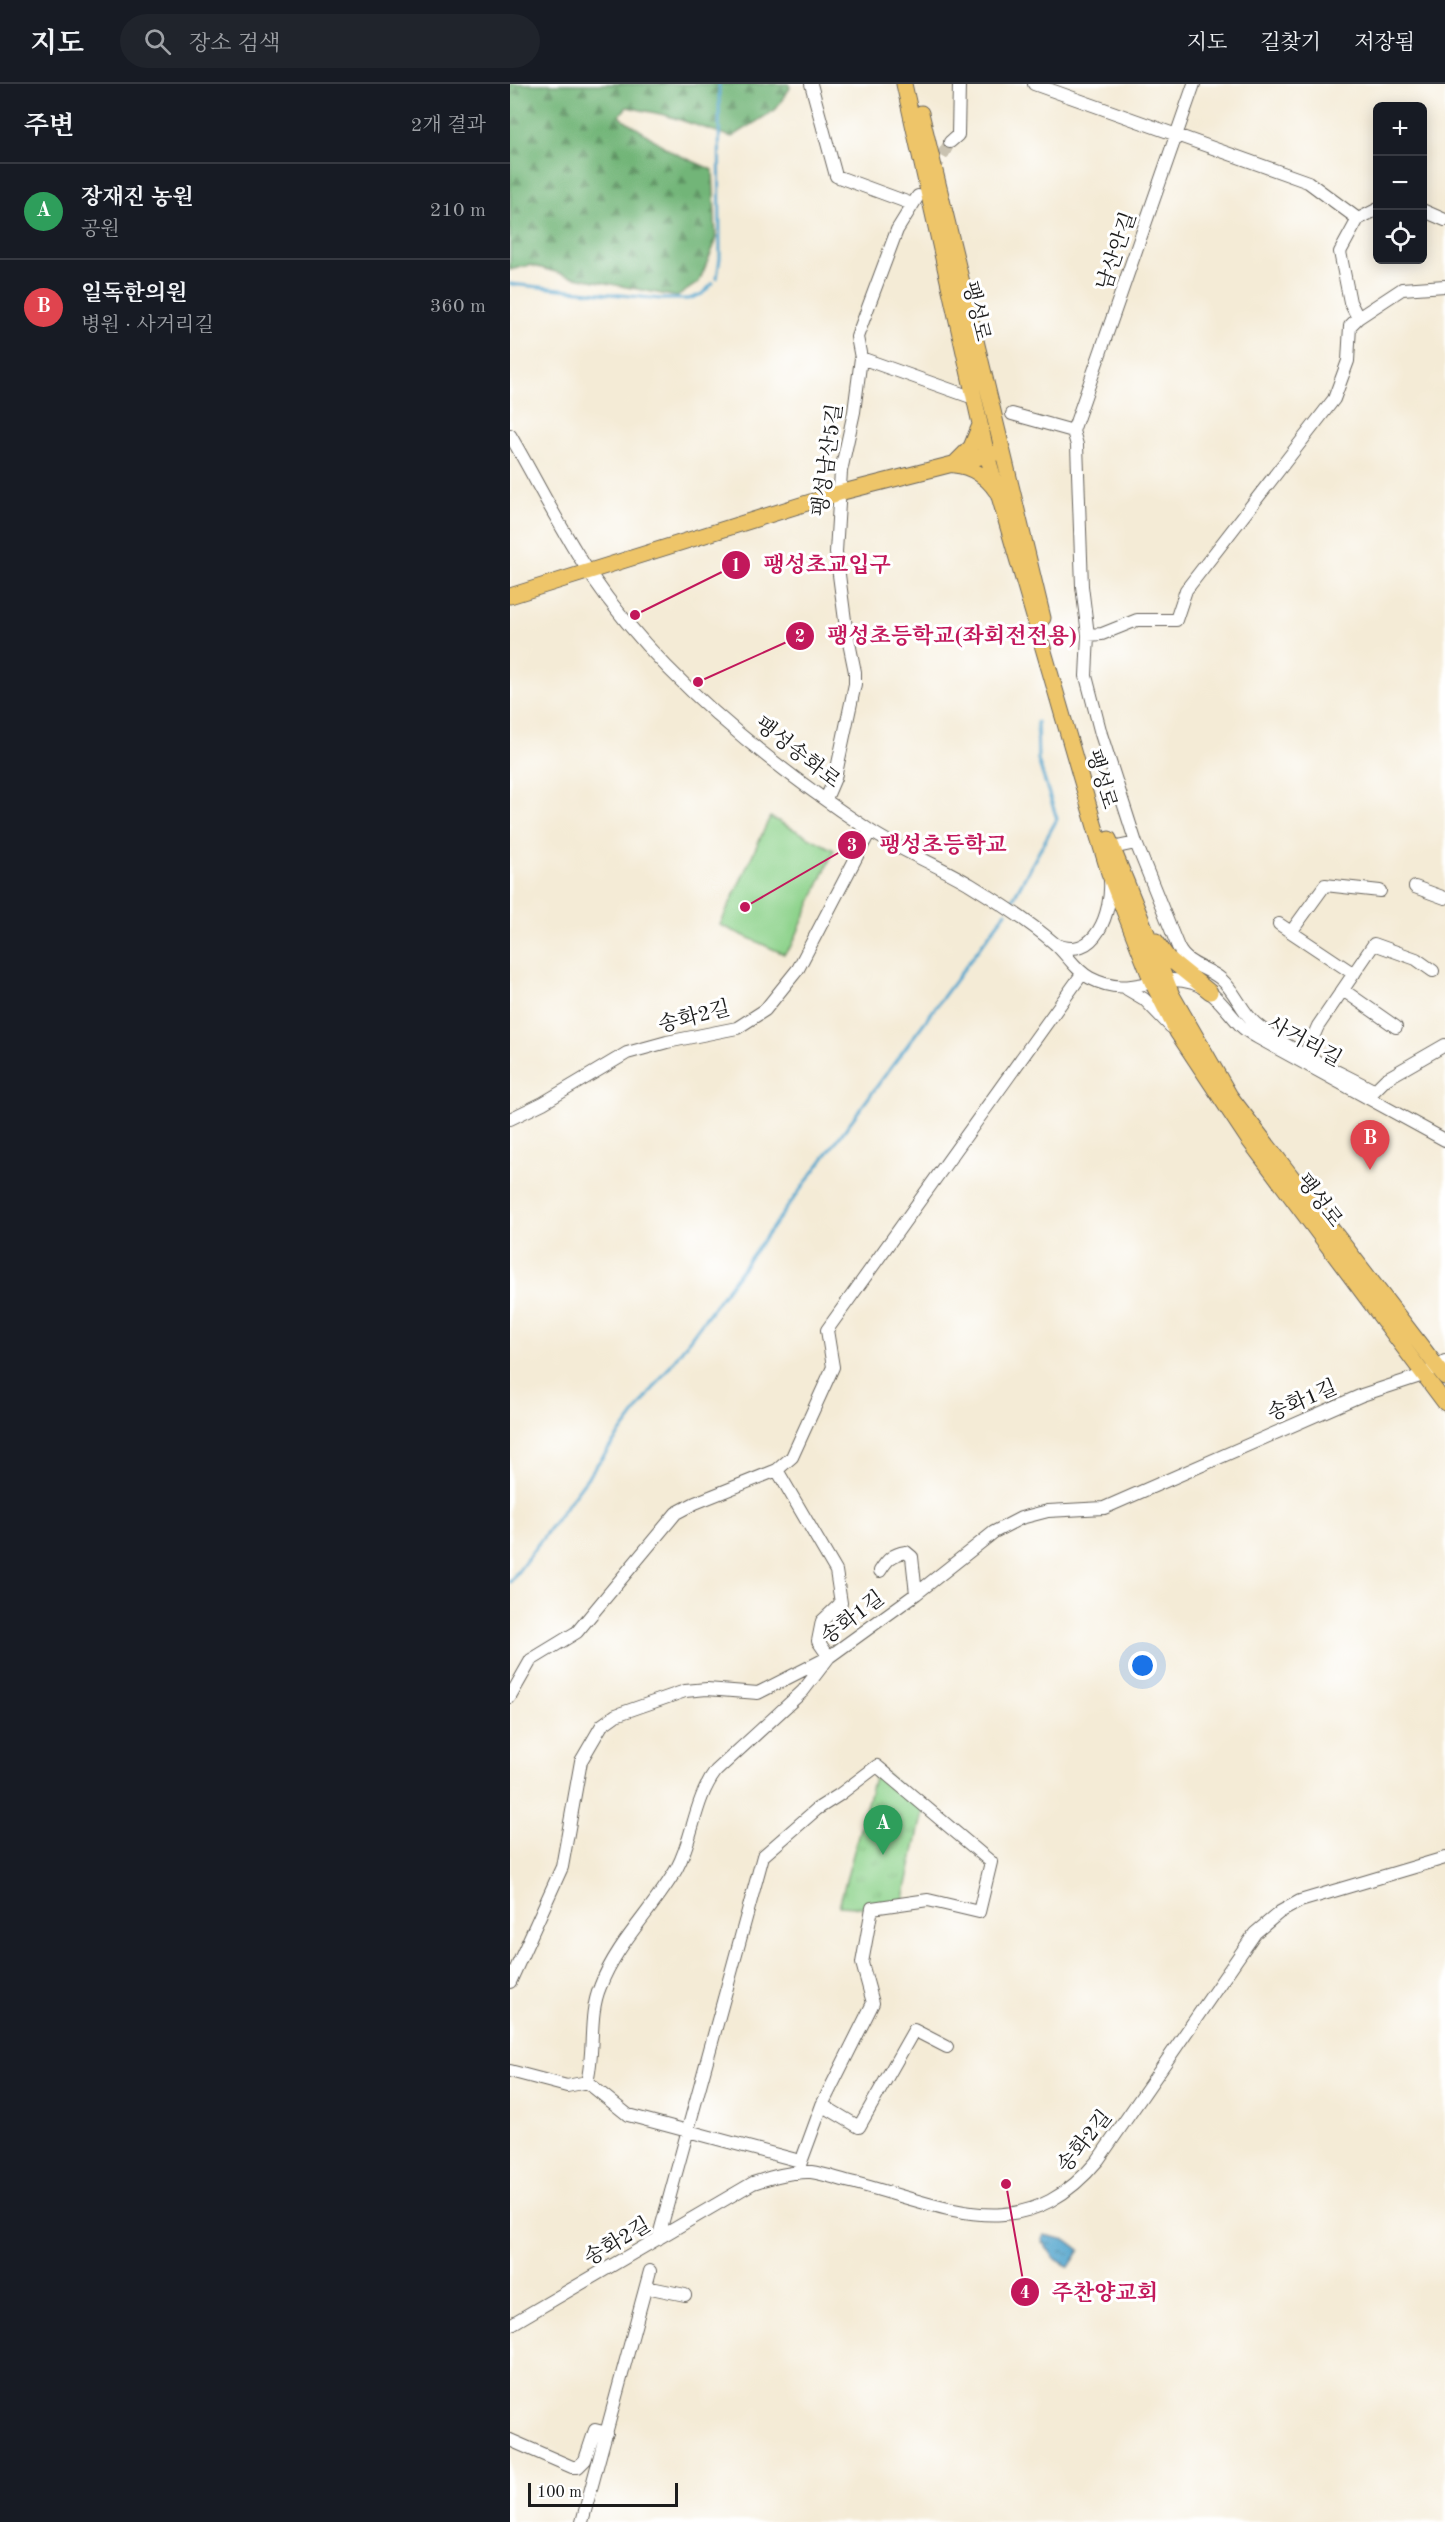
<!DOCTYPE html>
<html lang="ko">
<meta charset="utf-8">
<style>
body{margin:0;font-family:"Old Standard TT","Noto Serif KR",serif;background:#20242c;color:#f1f3f6}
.controls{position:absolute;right:18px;top:18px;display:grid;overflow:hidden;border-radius:9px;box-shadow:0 3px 15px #0003}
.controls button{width:54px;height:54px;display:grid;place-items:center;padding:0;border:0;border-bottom:2px solid #363941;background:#171b24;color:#f1f3f6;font:30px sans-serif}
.scale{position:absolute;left:18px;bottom:15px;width:150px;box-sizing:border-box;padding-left:6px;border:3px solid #1c1c1c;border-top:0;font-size:16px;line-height:21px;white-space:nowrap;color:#1c1c1c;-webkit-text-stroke:4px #fff;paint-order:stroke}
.you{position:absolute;left:633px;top:1582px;width:21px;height:21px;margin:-15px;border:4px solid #fff;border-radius:50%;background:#1a73e8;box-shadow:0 0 0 9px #1a73e833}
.badge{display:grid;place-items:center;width:39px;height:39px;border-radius:50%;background:#d1495b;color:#fff;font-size:20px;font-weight:700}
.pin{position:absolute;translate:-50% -50px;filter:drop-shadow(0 2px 3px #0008)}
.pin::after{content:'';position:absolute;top:32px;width:21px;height:18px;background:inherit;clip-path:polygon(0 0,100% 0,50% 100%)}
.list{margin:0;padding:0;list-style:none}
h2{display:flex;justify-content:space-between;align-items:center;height:78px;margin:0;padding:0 24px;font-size:26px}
h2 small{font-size:20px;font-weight:400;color:#9ea1a6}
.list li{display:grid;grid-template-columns:39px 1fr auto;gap:18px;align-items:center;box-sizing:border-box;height:96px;padding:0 24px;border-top:2px solid #363941}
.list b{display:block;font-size:22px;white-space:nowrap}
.list p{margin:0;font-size:20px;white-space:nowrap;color:#9ea1a6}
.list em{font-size:20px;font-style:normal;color:#9ea1a6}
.icon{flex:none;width:33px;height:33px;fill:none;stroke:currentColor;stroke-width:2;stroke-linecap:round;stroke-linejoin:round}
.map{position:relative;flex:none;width:935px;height:2438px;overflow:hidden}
header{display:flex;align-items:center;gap:36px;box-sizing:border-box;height:84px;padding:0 30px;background:#171b24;border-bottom:2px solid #363941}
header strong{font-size:28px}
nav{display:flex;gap:33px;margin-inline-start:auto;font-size:21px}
.search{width:420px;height:54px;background:#20242c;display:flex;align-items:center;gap:15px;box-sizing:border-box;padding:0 21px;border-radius:33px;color:#9ea1a6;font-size:22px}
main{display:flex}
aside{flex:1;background:#171b24}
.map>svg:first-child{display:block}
.grass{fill:#8ed38c;stroke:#557854;stroke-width:1.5}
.forest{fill:url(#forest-firs);stroke:#47684a;stroke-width:1.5}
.park{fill:url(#park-tufts);stroke:#557854;stroke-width:1.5}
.water{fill:url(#water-ripples);stroke:#366074;stroke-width:1.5}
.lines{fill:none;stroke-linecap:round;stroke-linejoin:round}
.stream{stroke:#51a4cc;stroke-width:3}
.minor-tunnel{stroke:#c9c2b1;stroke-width:12;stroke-dasharray:12 6;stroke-linecap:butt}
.minor-casing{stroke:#68645d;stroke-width:14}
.major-casing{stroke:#68645d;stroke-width:17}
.minor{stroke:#fff;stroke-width:12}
.major{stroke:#eec569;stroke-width:15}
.labels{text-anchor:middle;stroke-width:6;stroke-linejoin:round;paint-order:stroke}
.street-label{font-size:21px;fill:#1c1c1c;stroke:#fff}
.leader{fill:none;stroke:#c2185b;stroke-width:2}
.callout-dot{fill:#c2185b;stroke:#fff;stroke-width:2}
.mark-label{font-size:18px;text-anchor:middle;font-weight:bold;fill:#fff}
.callout-label{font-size:22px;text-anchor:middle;font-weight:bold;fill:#c2185b;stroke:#fff;stroke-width:6;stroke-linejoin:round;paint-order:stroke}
</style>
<header>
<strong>지도</strong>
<div class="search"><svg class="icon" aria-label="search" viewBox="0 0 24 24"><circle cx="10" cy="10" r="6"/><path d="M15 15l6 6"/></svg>장소 검색</div>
<nav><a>지도</a><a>길찾기</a><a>저장됨</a></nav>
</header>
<main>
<aside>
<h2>주변<small>2개 결과</small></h2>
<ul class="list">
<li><span class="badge" style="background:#2e9e5b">A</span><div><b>장재진 농원</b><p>공원</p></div><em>210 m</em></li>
<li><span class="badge" style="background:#e0444e">B</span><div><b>일독한의원</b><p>병원 · 사거리길</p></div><em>360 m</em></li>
</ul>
</aside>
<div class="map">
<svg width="935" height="2438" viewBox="0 0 935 2438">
<defs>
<pattern id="forest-firs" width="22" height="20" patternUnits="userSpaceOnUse" patternTransform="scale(1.5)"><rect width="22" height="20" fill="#72b578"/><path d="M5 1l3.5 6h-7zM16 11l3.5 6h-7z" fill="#5d9262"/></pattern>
<pattern id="park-tufts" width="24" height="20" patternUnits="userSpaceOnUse" patternTransform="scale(1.5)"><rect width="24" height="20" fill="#8ed38c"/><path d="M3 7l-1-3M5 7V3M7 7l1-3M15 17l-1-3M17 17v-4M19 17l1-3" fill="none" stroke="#7ab578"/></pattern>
<pattern id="water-ripples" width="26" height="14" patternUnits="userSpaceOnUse" patternTransform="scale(1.5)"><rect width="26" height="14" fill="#51a4cc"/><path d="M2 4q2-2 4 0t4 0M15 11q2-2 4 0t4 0" fill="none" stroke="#4285a5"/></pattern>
</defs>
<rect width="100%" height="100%" fill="#fff"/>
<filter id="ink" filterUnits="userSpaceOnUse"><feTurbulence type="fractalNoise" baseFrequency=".0167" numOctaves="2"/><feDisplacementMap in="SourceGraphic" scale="12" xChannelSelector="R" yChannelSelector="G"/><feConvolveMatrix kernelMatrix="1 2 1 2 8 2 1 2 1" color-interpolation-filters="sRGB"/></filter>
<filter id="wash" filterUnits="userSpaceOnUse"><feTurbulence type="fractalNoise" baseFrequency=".008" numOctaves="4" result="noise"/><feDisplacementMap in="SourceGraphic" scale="24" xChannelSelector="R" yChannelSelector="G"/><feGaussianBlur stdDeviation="1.35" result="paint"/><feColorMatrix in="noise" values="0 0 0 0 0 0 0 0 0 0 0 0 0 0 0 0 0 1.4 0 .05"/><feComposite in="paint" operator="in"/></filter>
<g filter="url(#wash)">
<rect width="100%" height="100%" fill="#f4ebd6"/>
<!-- grass -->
<path class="grass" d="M260,733L324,766L282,861L274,870L210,841Z"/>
<!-- forest -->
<path class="forest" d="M0,0H279L280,4L265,26L222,53L155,31L117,23L109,32L164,69L203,86L206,157L189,198L167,213L60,192L20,181L0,186Z"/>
<!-- park -->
<path class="park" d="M367,1682L414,1723L393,1819L362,1824L329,1822Z"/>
<!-- water -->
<path class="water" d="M534,2151L557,2156L570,2166L559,2183L544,2174L532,2156Z"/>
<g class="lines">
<!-- stream -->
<path class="stream" d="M207,194L210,174L209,0
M0,200L151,215H179L192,210L203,199
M499,822L547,735L528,676L527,638
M0,1498L496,828"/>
</g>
</g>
<g filter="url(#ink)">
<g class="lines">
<!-- minor-tunnel -->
<path class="minor-tunnel" d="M423,88L440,58"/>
<!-- minor casing -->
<g class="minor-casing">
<path id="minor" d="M301,0L326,92L402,120
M524,0L798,98L848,135
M440,58L448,51L449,0
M912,126L935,136
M848,234L892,205L935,202
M351,274L458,312
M502,330L563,347
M563,347L567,361L572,502L578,551L576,592L591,650L626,759L668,863C677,882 697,883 711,895C726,908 731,927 745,939C772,963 830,988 863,1006
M563,347L684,0
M0,351C27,397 51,447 81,491C149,591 258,679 359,746C391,767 428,781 461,801C487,817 521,839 544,859C557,870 565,886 580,894C622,916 644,887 683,899C705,907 716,926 731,942C737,948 745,952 752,956L935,1056
M578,551L592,550L627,536H666L676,506L824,315L838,277L840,242L848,234L840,218L830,168L848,135L868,125
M316,715L325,694L345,600V588L336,544L326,468L331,387L344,328L351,274L347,253L387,146L408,112
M602,764L626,759
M905,803L935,814
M769,840L844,890
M781,848L815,801L870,807
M545,860C586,879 602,826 600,797
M617,905L634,915L661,943
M833,906L886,943
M796,969L808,942L864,860L906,875L923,887
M860,1011L876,995L935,961
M0,1035L33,1019L117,969L157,958L227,944L255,926L288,885L360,747
M370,1487C377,1476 382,1470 396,1468L402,1473L406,1510
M0,1613L21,1576L67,1548L166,1429L185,1419L267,1386L282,1373L323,1283L317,1246L572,890
M0,1898L52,1783L71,1677L92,1641L106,1631L175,1607L197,1605L248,1609L319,1573L308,1557L312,1537L331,1519L326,1487L267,1386
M0,1987L57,2002L77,1998C85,1967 78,1931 90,1903C107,1858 144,1825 167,1784C184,1752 184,1716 206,1687L293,1607L319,1573L406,1510L484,1448L511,1434L538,1427L594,1424L852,1311L913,1291L935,1277
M77,1998L118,2031L290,2077
M312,2021L349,2043L404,1946L437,1963
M148,2155L253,1772L307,1725L329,1711L367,1682L481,1778L469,1828L418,1816L362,1824L352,1879L363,1919L312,2021L287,2089
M136,2203L175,2211
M0,2241L243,2099C261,2093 281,2087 301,2088C315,2090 331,2096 345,2099C440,2124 514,2165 588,2076L745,1849L770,1828L790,1817L935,1774
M0,2356L62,2383H68L75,2376L85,2346L97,2349
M72,2438L140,2187"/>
</g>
<!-- major casing -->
<g class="major-casing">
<path id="major" d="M394,0L477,371L585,743L599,789L642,898L667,948L738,1055L935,1319
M411,29L533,534
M444,380L461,363L470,341
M444,381C461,382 477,393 486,407
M0,512L329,409L486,369
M599,755L662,911L720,1012L935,1293
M646,857L658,874L700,908"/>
</g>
<!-- minor -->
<use href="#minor" class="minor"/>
<!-- major -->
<use href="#major" class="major"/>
</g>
</g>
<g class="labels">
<!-- street labels -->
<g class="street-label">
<text transform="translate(606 167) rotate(-71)" y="7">남산안길</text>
<text transform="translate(467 227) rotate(77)" y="7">팽성로</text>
<text transform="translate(317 376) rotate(-82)" y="7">팽성남산5길</text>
<text transform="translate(288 668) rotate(38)" y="7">팽성송화로</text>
<text transform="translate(592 695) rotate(73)" y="7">팽성로</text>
<text transform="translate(184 932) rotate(-14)" y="7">송화2길</text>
<text transform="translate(795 957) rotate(29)" y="7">사거리길</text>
<text transform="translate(810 1116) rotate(53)" y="7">팽성로</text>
<text transform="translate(792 1316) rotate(-23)" y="7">송화1길</text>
<text transform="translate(342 1533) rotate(-37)" y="7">송화1길</text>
<text transform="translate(574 2057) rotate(-51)" y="7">송화2길</text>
<text transform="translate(107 2157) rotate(-31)" y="7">송화2길</text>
</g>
</g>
<!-- callouts -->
<path class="leader" d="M125 531L226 481M188 598L290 552M235 823L342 761M496 2100L515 2208"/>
<g class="callout-dot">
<circle cx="125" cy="531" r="6"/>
<circle cx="188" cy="598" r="6"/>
<circle cx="235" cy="823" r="6"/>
<circle cx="496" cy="2100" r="6"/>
<circle cx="226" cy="481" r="15"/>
<circle cx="290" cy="552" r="15"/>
<circle cx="342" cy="761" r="15"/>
<circle cx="515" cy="2208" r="15"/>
</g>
<g class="mark-label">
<text x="226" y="487">1</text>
<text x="290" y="558">2</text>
<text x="342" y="767">3</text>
<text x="515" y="2214">4</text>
</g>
<g class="callout-label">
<text x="317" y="488">팽성초교입구</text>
<text x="442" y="559">팽성초등학교(좌회전전용)</text>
<text x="433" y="768">팽성초등학교</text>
<text x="595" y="2216">주찬양교회</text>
</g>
</svg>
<div class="controls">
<button>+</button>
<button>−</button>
<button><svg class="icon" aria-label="locate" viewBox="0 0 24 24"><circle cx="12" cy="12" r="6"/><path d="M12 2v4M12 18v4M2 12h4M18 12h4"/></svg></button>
</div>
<div class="scale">100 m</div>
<div class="you"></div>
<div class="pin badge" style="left:373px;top:1771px;background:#2e9e5b">A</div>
<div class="pin badge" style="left:860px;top:1086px;background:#e0444e">B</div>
</div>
</main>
